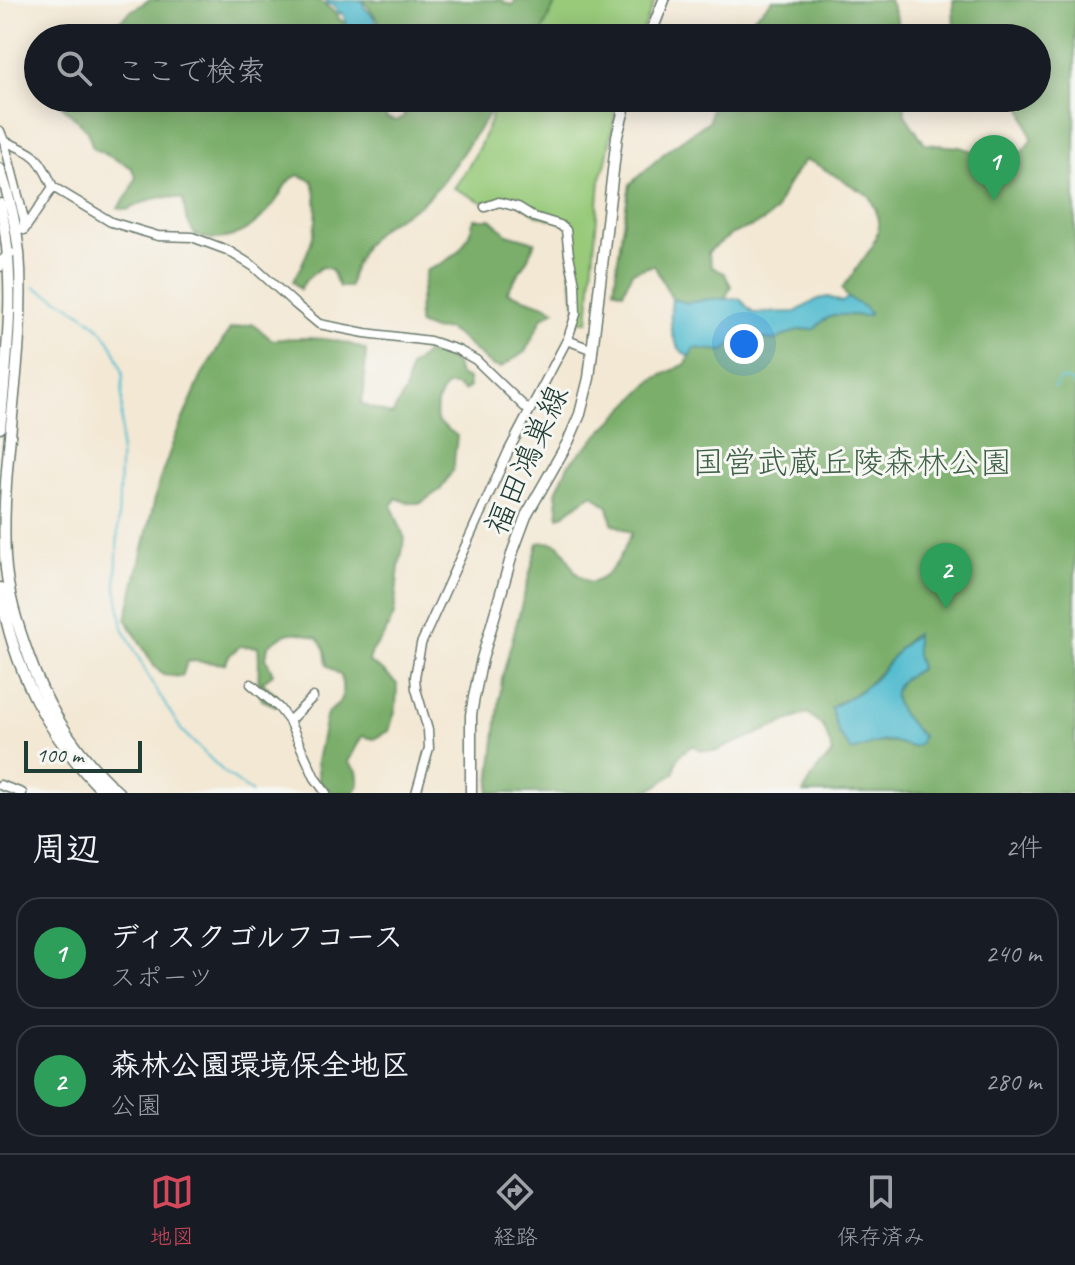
<!DOCTYPE html>
<html lang="ja">
<meta charset="utf-8">
<style>
body{margin:0;font-family:Caveat,"Klee One",sans-serif;background:#242831;color:#f1f3f6}
.scale{position:absolute;left:24px;bottom:20px;width:118px;box-sizing:border-box;padding-left:8px;border:4px solid #1f3d34;border-top:0;font-size:22px;line-height:28px;white-space:nowrap;color:#1f3d34;-webkit-text-stroke:6px #f6f6f2;paint-order:stroke}
.you{position:absolute;left:744px;top:344px;width:28px;height:28px;margin:-20px;border:6px solid #fff;border-radius:50%;background:#1a73e8;box-shadow:0 0 0 12px #1a73e833}
.badge{display:grid;place-items:center;width:52px;height:52px;border-radius:50%;background:#d1495b;color:#fff;font-size:26px;font-weight:700}
.pin{position:absolute;translate:-50% -66px;filter:drop-shadow(0 2px 4px #0008)}
.pin::after{content:'';position:absolute;top:42px;width:28px;height:24px;background:inherit;clip-path:polygon(0 0,100% 0,50% 100%)}
.list{margin:0;padding:0;list-style:none}
h2{display:flex;justify-content:space-between;align-items:center;height:104px;margin:0;padding:0 32px;font-size:34px}
h2 small{font-size:26px;font-weight:400;color:#9ea1a6}
.list li{display:grid;grid-template-columns:52px 1fr auto;gap:24px;align-items:center;box-sizing:border-box;height:112px;margin:0 16px 16px;padding:0 16px;border:2px solid #363941;border-radius:24px}
.list b{display:block;font-size:30px;white-space:nowrap}
.list p{margin:0;font-size:26px;white-space:nowrap;color:#9ea1a6}
.list em{font-size:26px;font-style:normal;color:#9ea1a6}
.icon{flex:none;width:44px;height:44px;fill:none;stroke:currentColor;stroke-width:2;stroke-linecap:round;stroke-linejoin:round}
.map{position:relative;flex:none;width:1075px;height:793px;overflow:hidden}
.search{position:absolute;background:#171b24;box-shadow:0 4px 20px #0003;left:24px;right:24px;top:24px;height:88px;display:flex;align-items:center;gap:20px;box-sizing:border-box;padding:0 28px;border-radius:44px;color:#9ea1a6;font-size:30px}
.sheet{height:360px;background:#171b24}
nav{display:flex;justify-content:space-around;align-items:center;box-sizing:border-box;height:112px;border-top:2px solid #363941;background:#171b24;font-size:22px;color:#9ea1a6}
nav a{display:grid;justify-items:center;gap:4px}
nav .on{color:#d1495b}
.map>svg:first-child{display:block}
.green{fill:#98ca7a;stroke:#5c8457;stroke-width:2}
.forest{fill:#7aae6a;stroke:#4c764f;stroke-width:2;fill-rule:evenodd}
.water{fill:#52bccf;stroke:#387c82;stroke-width:2}
.lines{fill:none;stroke-linecap:round;stroke-linejoin:round}
.stream{stroke:#52bccf;stroke-width:2}
.minor-casing{stroke:#69796c;stroke-width:11}
.major-casing{stroke:#69796c;stroke-width:13}
.minor{stroke:#fff;stroke-width:8}
.major{stroke:#fff;stroke-width:10}
.labels{text-anchor:middle;stroke-width:6;stroke-linejoin:round;paint-order:stroke}
.street-label{font-size:32px;fill:#1f3d34;stroke:#f6f6f2}
.park-label{font-size:32px;fill:#3d6046;stroke:#f6f6f2}
</style>
<div class="map">
<svg width="1075" height="793" viewBox="0 0 1075 793">
<rect width="100%" height="100%" fill="#f6f6f2"/>
<filter id="ink" filterUnits="userSpaceOnUse"><feTurbulence type="fractalNoise" baseFrequency=".0125" numOctaves="2"/><feDisplacementMap in="SourceGraphic" scale="16" xChannelSelector="R" yChannelSelector="G"/><feConvolveMatrix kernelMatrix="1 2 1 2 8 2 1 2 1" color-interpolation-filters="sRGB"/></filter>
<filter id="wash" filterUnits="userSpaceOnUse"><feTurbulence type="fractalNoise" baseFrequency=".006" numOctaves="4" result="noise"/><feDisplacementMap in="SourceGraphic" scale="32" xChannelSelector="R" yChannelSelector="G"/><feGaussianBlur stdDeviation="1.8" result="paint"/><feColorMatrix in="noise" values="0 0 0 0 0 0 0 0 0 0 0 0 0 0 0 0 0 1.4 0 .05"/><feComposite in="paint" operator="in"/></filter>
<g filter="url(#wash)">
<rect width="100%" height="100%" fill="#f3e8d4"/>
<!-- green -->
<path class="green" d="M549,0H655L640,38H535Z
M497,98H618L606,162L600,181L588,321H577C574,292 566,254 572,225L537,215L527,208L507,199L484,203L454,188C473,162 489,130 497,98Z"/>
<!-- forest -->
<path class="forest" d="M149,0H318L333,11L342,22L353,21L359,32L360,38H99L131,11Z
M363,0H502L504,3L513,5L515,0H557L539,38H384L378,20Z
M773,0H889L897,19V38H748L753,18Z
M953,0H1075V793H803L817,769L833,753L824,728L808,713L716,751L699,750L694,745C680,753 676,756 675,772L659,785L643,793H489L502,678L538,543C566,539 563,553 575,571C578,576 585,580 590,583C614,577 622,553 632,533L612,523L608,507L593,494C580,500 571,511 559,517L556,492L568,465L654,379L686,364L694,348L724,351L733,342L760,338L775,340L798,330L815,329C829,310 845,315 866,316L865,308L848,298L842,289L872,247L879,227L876,210L869,196L814,163L805,160C795,172 779,196 776,211L762,222L732,234L708,252L712,267L724,273L731,286L725,299H709L688,303L672,299L654,265L632,272L623,292L614,289L622,230L630,184L669,149L709,121L711,110L718,98H904L905,115L925,144L960,147L1013,163L1032,139L1022,107L1015,98H1037V38H958L954,31ZM916,636V655L920,668C914,675 905,675 900,682C884,701 909,723 922,736L910,747C891,738 874,742 856,750L836,704C873,688 884,665 910,637Z
M54,98H384L386,118L396,121L404,116V106L396,98H500L441,184L421,204L382,227L364,246L354,267L349,287H339L331,269L321,267L306,280L300,289L293,281C312,247 323,220 313,181L299,175C285,181 286,185 278,198C265,218 240,240 214,239C208,239 201,237 195,235L186,218L183,199C159,194 148,200 127,210L118,208L130,192L136,177L131,167L93,148L87,130Z
M474,219H491L507,234L535,242L528,258L507,292C524,299 539,301 555,310L543,317L525,352L500,368L491,365L459,337L447,329L433,330L418,324L419,305L426,271C455,258 466,250 474,219Z
M253,324L272,340C302,336 338,337 366,350L364,392L361,404L392,415L405,392L410,367L425,354H439L456,364L459,375L468,379L469,387L464,391L456,386H447C437,397 435,407 437,421L457,436L453,470L441,489L421,503H409L396,498L392,506L405,539L399,566L394,615L383,637L372,651L369,662L382,670L397,684L396,708L389,731L374,739L362,736L348,762L357,771L359,785L354,793H332L319,781L317,761L327,713C344,702 344,696 341,676L327,665L325,650L318,638C295,630 287,630 268,646L266,658L273,674L262,682L276,695V706L262,700C255,682 261,665 258,647L240,646L229,656L225,664L194,661L187,662L182,677L163,675L154,666L126,619L159,482L175,437L203,373L230,329Z"/>
<!-- water -->
<path class="water" d="M362,0L365,8L374,17L381,38H362L353,27L348,30L343,13L339,14L335,6L327,4L325,1Z
M828,297L842,302L848,298L865,308L870,314L866,316C845,315 829,310 815,329L798,330L775,340L760,338L733,342L724,351L694,348L689,357C670,346 669,320 672,299L688,303L709,299H740L753,313L795,312L818,299Z
M916,634V655L920,668C914,675 905,675 900,682C884,701 909,723 922,736C921,741 921,744 915,746C908,749 898,741 890,741C876,740 865,748 852,751L839,734L831,708L859,692L876,678L900,648Z"/>
<g class="lines">
<!-- stream -->
<path class="stream" d="M34,287C77,309 110,323 123,373L116,587L123,628L153,685L182,731L224,772L252,793
M1054,388L1059,379L1071,381L1075,387"/>
</g>
</g>
<g filter="url(#ink)">
<g class="lines">
<!-- minor casing -->
<g class="minor-casing">
<path id="minor" d="M0,131L4,141L24,219V228
M4,141C37,155 38,155 53,187
M24,230L53,187L111,222L158,236L192,237L227,250L253,266L295,304L319,324L365,333L430,341L458,350L476,360L529,411
M0,267L2,260L11,253
M567,340L593,350
M251,684L279,708L289,721L315,778L326,793
M289,721L313,697
M0,785L22,793
M416,793L429,748L428,730L416,689L415,677L421,644L509,450L568,338L576,314L575,284L569,255L566,230L560,225L534,217L518,207L499,202L485,207"/>
</g>
<!-- major casing -->
<g class="major-casing">
<path id="major" d="M649,38L664,0
M0,169C9,196 16,224 19,252C27,354 0,455 5,557C7,592 17,624 29,657C47,709 78,756 119,793
M0,204C17,278 7,353 0,428
M0,588C12,666 48,738 105,793
M471,793V715L474,697L482,659L513,551L526,516L568,442L580,414L589,378L617,136L627,98"/>
</g>
<!-- minor -->
<use href="#minor" class="minor"/>
<!-- major -->
<use href="#major" class="major"/>
</g>
</g>
<g class="labels">
<!-- street labels -->
<g class="street-label">
<text transform="translate(526 460) rotate(-66)" y="11">福田鴻巣線</text>
</g>
<!-- park labels -->
<g class="park-label">
<text x="852" y="473">国営武蔵丘陵森林公園</text>
</g>
</g>
</svg>
<div class="scale">100 m</div>
<div class="you"></div>
<div class="pin badge" style="left:994px;top:201px;background:#2e9e5b">1</div>
<div class="pin badge" style="left:946px;top:609px;background:#2e9e5b">2</div>
<div class="search"><svg class="icon" aria-label="search" viewBox="0 0 24 24"><circle cx="10" cy="10" r="6"/><path d="M15 15l6 6"/></svg>ここで検索</div>
</div>
<section class="sheet">
<h2>周辺<small>2件</small></h2>
<ul class="list">
<li><span class="badge" style="background:#2e9e5b">1</span><div><b>ディスクゴルフコース</b><p>スポーツ</p></div><em>240 m</em></li>
<li><span class="badge" style="background:#2e9e5b">2</span><div><b>森林公園環境保全地区</b><p>公園</p></div><em>280 m</em></li>
</ul>
</section>
<nav>
<a class="on"><svg class="icon" aria-label="map" viewBox="0 0 24 24"><path d="M3 6l6-2 6 2 6-2v14l-6 2-6-2-6 2zM9 4v14M15 6v14"/></svg>地図</a>
<a><svg class="icon" aria-label="directions" viewBox="0 0 24 24"><path d="M12 3l9 9-9 9-9-9zM9 14v-3h6M13 9l2 2-2 2"/></svg>経路</a>
<a><svg class="icon" aria-label="saved" viewBox="0 0 24 24"><path d="M7 4h10v16l-5-4-5 4z"/></svg>保存済み</a>
</nav>
